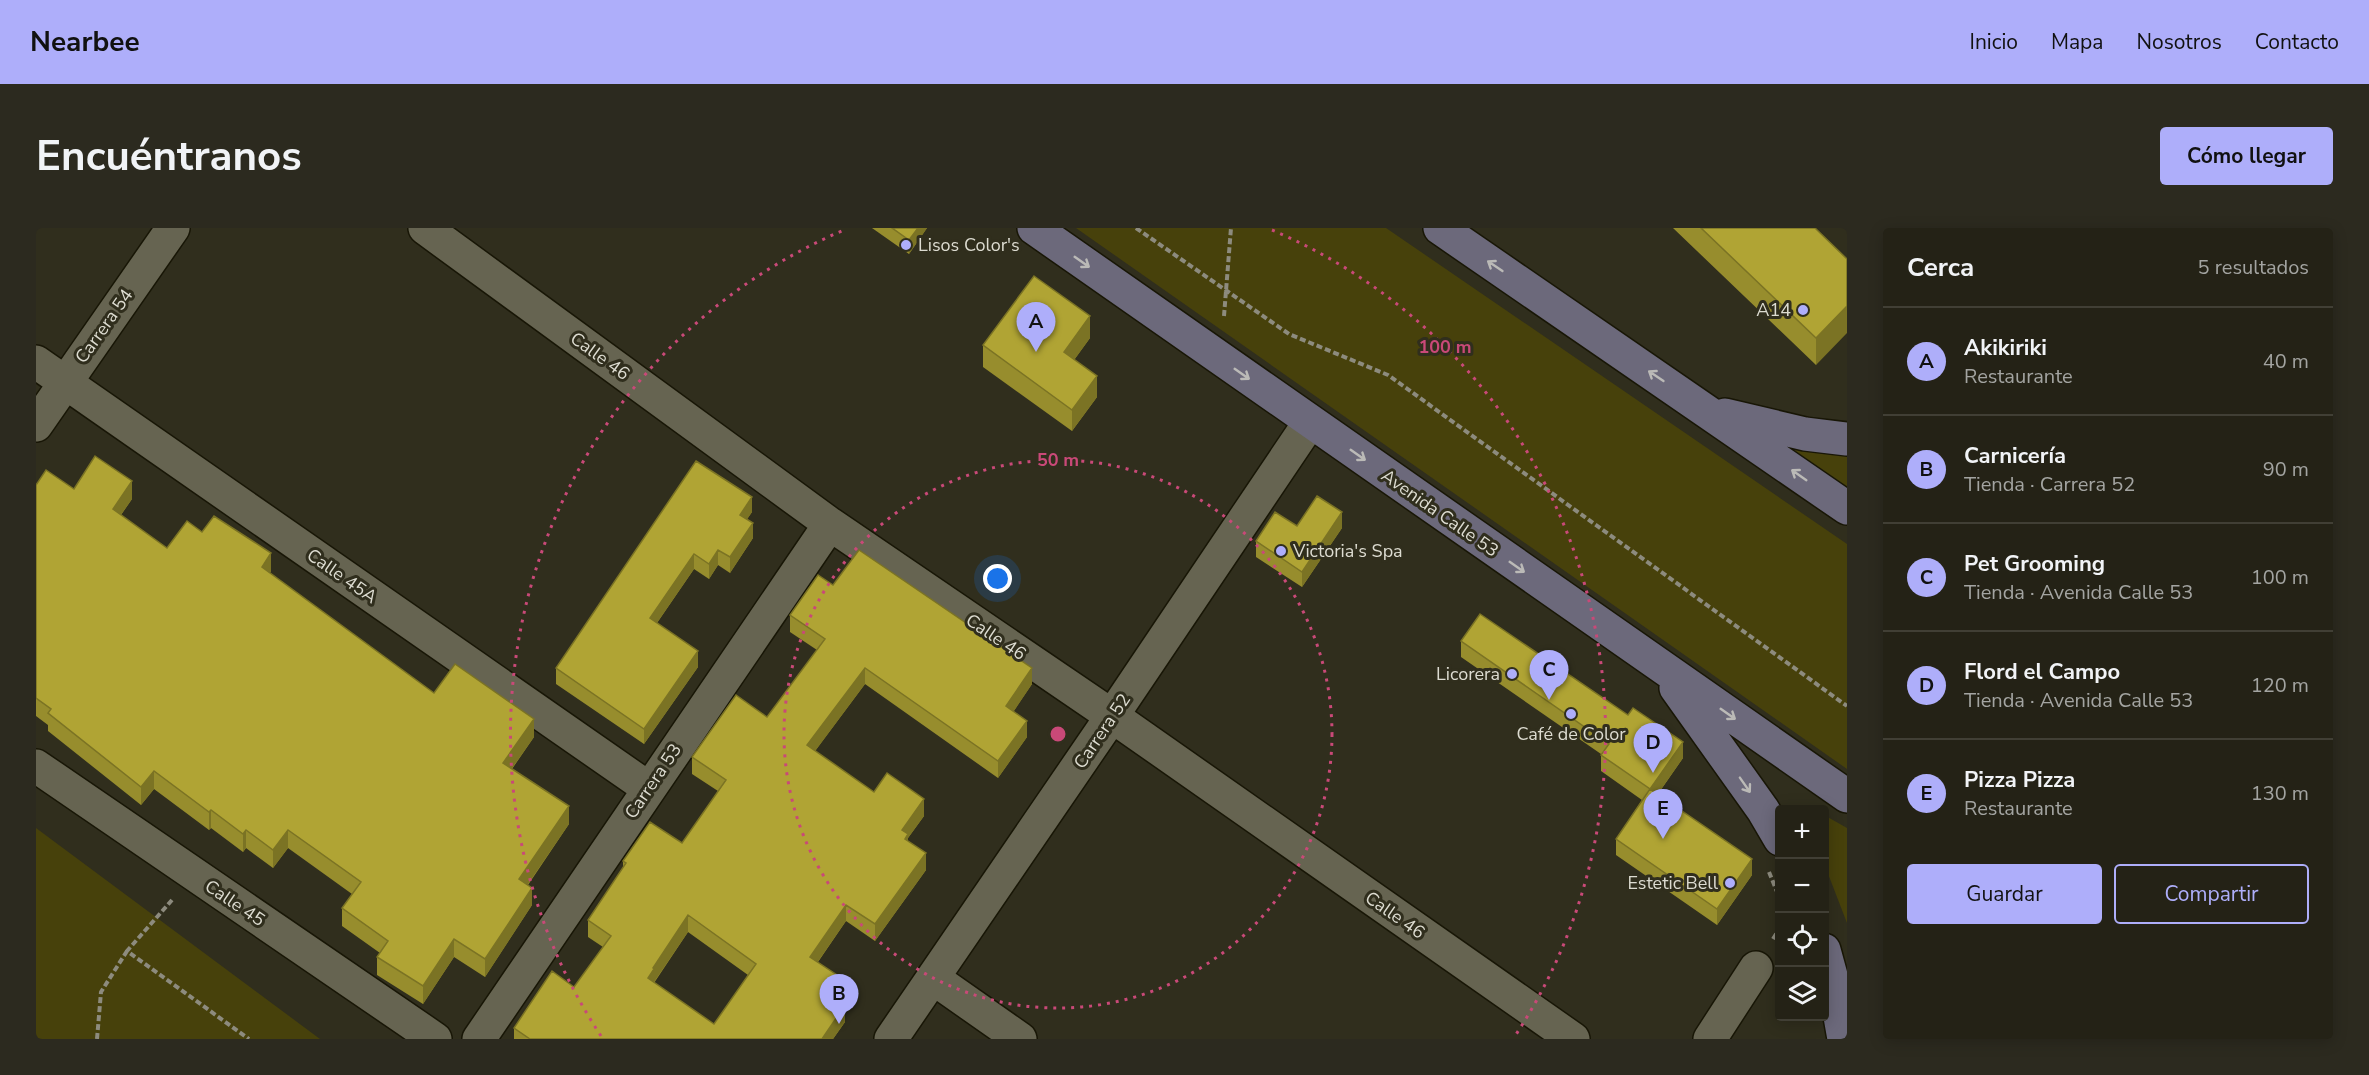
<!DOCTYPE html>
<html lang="es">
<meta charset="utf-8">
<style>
body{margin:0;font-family:"Nunito Sans",sans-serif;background:#2c2a1f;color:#f1f3f6}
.controls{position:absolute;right:18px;bottom:18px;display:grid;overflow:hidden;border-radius:6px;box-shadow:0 3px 15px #0003}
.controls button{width:54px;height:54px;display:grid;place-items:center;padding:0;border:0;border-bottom:2px solid #413f35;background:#242216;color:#f1f3f6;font:30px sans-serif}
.you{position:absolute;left:962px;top:351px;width:21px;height:21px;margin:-15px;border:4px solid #fff;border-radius:50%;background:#1a73e8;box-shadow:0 0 0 9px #1a73e833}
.badge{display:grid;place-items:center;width:39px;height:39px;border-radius:50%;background:#aeaefa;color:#111;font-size:20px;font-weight:700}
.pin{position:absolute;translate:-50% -50px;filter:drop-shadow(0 2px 3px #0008)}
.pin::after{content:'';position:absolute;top:32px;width:21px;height:18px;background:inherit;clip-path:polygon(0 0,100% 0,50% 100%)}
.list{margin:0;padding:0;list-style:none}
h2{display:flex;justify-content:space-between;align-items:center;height:78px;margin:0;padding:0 24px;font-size:26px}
h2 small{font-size:20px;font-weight:400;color:#a3a4a1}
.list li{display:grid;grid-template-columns:39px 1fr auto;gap:18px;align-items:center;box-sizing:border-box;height:108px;padding:0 24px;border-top:2px solid #413f35}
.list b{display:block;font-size:22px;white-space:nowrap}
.list p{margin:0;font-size:20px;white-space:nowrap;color:#a3a4a1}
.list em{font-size:20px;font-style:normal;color:#a3a4a1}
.actions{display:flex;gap:12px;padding:18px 24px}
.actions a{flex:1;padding:14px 0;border:2px solid #aeaefa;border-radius:6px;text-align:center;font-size:21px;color:#aeaefa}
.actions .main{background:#aeaefa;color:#111}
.icon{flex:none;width:33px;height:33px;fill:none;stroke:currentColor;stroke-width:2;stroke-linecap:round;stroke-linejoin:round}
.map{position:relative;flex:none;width:1811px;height:811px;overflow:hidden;border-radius:6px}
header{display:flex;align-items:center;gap:36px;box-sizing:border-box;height:84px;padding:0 30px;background:#aeaefa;color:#111}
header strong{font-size:28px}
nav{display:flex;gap:33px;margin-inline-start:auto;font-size:21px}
.intro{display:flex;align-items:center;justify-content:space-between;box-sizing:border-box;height:144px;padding:0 36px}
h1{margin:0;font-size:42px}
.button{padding:15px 27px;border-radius:6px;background:#aeaefa;color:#111;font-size:21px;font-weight:700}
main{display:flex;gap:36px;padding:0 36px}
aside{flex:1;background:#242216;border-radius:6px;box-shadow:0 3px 15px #0003}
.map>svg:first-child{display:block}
.green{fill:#47410b}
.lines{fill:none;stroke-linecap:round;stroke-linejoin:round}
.street-casing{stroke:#181606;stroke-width:36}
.secondary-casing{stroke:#181606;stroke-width:36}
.path{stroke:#8d8b7e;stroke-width:4;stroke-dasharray:6 3;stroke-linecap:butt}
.street{stroke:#666451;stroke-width:33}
.secondary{stroke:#6c697b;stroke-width:33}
.wall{fill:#978d2d;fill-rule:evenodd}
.shaded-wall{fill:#7b7324}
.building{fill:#b0a434;stroke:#7b7324;stroke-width:1.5;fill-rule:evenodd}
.oneway{stroke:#bbbab7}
.ring{fill:none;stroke:#c94978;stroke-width:3;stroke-dasharray:3 6}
.poi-dot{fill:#aeaefa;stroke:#302e1d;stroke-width:2}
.labels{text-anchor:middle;stroke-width:6;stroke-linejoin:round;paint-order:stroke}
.poi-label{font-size:18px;fill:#dddcd1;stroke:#302e1d;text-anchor:end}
.street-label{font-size:18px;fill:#dddcd1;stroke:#302e1d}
.centre{fill:#c94978;stroke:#302e1d;stroke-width:3}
.ring-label{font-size:18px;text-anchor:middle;font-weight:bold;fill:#c94978;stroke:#302e1d;stroke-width:6;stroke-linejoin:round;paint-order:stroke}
</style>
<header>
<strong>Nearbee</strong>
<nav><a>Inicio</a><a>Mapa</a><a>Nosotros</a><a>Contacto</a></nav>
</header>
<div class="intro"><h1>Encuéntranos</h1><a class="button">Cómo llegar</a></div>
<main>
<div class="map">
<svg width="1811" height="811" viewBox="0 0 1811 811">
<rect width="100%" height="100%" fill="#302e1d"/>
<!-- green -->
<path class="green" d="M1040,0H1350L1811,316V541Z
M1737,214L1811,225V263Z
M1788,587L1811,600V695L1789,638Z
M0,600L284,811H0Z"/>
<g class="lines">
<!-- street casing -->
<g class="street-casing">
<path id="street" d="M389,0L794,296L1076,488L1537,811
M0,134L612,560
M0,197L137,0
M0,538L399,811
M897,750L984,811
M443,811L794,296
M855,811L1076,488L1274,194
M1674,811L1720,740"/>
</g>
<!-- secondary casing -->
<g class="secondary-casing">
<path id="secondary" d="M998,0L1811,568
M1404,0L1811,280
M1689,187L1769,206L1811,211
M1640,460L1727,582L1744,611
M1788,722L1800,766L1808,811"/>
</g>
<!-- path -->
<path class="path" d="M1100,0L1253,106L1352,147L1811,478
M1188,88L1195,0
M1733,644L1744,671
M136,672L91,723L213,811
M1737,711L1744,700
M61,811L65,764L91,723"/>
<!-- street -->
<use href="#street" class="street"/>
<!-- secondary -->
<use href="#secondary" class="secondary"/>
</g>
<!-- wall -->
<path class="wall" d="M836,0H891L873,26Z
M1637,0H1779L1811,31L1780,137Z
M1054,110L1038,132L1061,169L1036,203L947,139V117Z
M660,233L716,284L711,291L717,310L694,345L682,337L673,351L658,341L621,395L662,439L608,516L520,456V440Z
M0,257L96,271L85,287L131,320L166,304L235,343L234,345L398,465L498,509L476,541L533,596L492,657L496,677L449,749L418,729L387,776L341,747V729L344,725L306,698V680L316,666L252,620L237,640L210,620L207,624L175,600L173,602L118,561L105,577L12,503V497L0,488Z
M1261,298L1306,300L1266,359L1220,329V313Z
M797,357L996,456L977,484L991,509L962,550L829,456L779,523L838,564L888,588L872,610V613L890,642L839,713L810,693L782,734L804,766L800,771L809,794L797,811H478V800L538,759L567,719L552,709V692L587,641V633L646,615L682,563L656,546V529L731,489L781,422L754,404V387ZM652,704L712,747L678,796L618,755Z
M1425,413L1647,530L1622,566L1716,647L1681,697L1580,627V611L1606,572L1565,543V526L1425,429Z"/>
<!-- shaded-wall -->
<path class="shaded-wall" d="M882,0H891L873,26V12Z
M1811,78V105L1780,137V110Z
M1054,88V110L1028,146V124Z
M1061,148V169L1036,203V182Z
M96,253V271L77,298V281Z
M716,269V284L704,302V287Z
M1306,284V300L1266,359V344Z
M717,295V310L694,345V329Z
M682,322V337L673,351V336Z
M235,325V343L226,357V339Z
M658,326V341L614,405V390Z
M662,423V439L608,516V501Z
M829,440V456L771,534V517Z
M996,440V456L970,495V478Z
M498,491V509L467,553V535Z
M991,493V509L962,550V533Z
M1647,514V530L1614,577V561Z
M118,543V561L105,577V559Z
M888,571V588L872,610V623L866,602Z
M533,578V596L483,669V651Z
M175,582V600L173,602V584Z
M210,602V620L207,624V606Z
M252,602V620L237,640V622Z
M890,625V642L839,713V696Z
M1716,631V647L1681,697V681Z
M496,660V677L449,749V731Z
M810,677V693L774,745V729Z
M652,687V704L618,754V758L612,750L617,740Z
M418,711V729L387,776V758Z
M804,749V766L792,782V766Z
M809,777V794L797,811H786Z"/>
<!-- building -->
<path class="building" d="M856,0H882L873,12Z
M1665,0H1779L1811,31V78L1780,110Z
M998,48L1054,88L1028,124L1061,148L1036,182L947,117Z
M59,228L96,253L77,281L131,320L151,293L166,304L178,288L235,325L226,339L398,465L419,436L498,491L467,535L533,578L483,651L496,660L449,731L418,711L387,758L341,729L352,713L306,680L325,654L252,602L237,622L210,602L207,606L175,582L173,584L118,543L105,559L12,485L15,481L0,470V257L10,242L38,261Z
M660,233L716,269L704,287L717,295L694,329L682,322L673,336L658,326L614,390L662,423L608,501L520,440Z
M1281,268L1306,284L1266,344L1220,313L1239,284L1261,298Z
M823,322L996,440L970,478L991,493L962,533L829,440L771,517L838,564L851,545L888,571L866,602L872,606L869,611L890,625L839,696L810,677L774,729L804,749L792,766L809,777L786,811H494L478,800L516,743L538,759L575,708L552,692L590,635L587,633L614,594L646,615L690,552L656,529L700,467L731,489L789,411L754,387L782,347L797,357ZM652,687L720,736L678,796L612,750L618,741L617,740Z
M1444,386L1592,487L1597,480L1647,514L1614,561L1716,631L1681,681L1580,611L1614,561L1565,527L1573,516L1425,413Z"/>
<!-- one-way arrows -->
<defs><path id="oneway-shaft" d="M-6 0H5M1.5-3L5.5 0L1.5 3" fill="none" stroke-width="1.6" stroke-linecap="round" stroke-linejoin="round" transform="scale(1.5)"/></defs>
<g class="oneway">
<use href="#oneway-shaft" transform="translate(1046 34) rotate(35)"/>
<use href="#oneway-shaft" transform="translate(1459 38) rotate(-146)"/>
<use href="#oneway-shaft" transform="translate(1206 146) rotate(35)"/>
<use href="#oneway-shaft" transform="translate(1620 148) rotate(-146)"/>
<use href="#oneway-shaft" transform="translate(1322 227) rotate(35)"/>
<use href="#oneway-shaft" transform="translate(1763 247) rotate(-145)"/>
<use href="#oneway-shaft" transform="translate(1481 339) rotate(35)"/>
<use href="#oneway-shaft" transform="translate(1692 486) rotate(35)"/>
<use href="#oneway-shaft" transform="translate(1709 557) rotate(55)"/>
</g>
<!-- distance rings -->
<g class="ring">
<circle cx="1022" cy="506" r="274"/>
<path d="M565 808A548 548 0 0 1 808 2M1236 2A548 548 0 0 1 1479 808"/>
</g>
<!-- markers -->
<g class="poi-dot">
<circle cx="870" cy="17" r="6"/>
<circle cx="1767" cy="82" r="6"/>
<circle cx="1245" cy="323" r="6"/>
<circle cx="1476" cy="446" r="6"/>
<circle cx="1535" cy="486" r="6"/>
<circle cx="1694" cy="655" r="6"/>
</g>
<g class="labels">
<!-- poi labels -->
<g class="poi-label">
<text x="882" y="23" text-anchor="start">Lisos Color's</text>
<text x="1755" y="88">A14</text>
<text x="1257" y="329" text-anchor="start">Victoria's Spa</text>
<text x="1464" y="452">Licorera</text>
<text x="1535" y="512" text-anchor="middle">Café de Color</text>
<text x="1682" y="661">Estetic Bell</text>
</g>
<!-- street labels -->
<g class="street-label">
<text transform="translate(68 98) rotate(-55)" y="6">Carrera 54</text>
<text transform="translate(564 128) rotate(36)" y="6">Calle 46</text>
<text transform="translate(1404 285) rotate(35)" y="6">Avenida Calle 53</text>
<text transform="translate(306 348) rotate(35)" y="6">Calle 45A</text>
<text transform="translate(960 409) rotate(34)" y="6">Calle 46</text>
<text transform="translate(1066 503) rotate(-56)" y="6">Carrera 52</text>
<text transform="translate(617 553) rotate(-56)" y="6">Carrera 53</text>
<text transform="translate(199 675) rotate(34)" y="6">Calle 45</text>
<text transform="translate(1359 687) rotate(35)" y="6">Calle 46</text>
</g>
</g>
<circle cx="1022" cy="506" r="9" class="centre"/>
<g class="ring-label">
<text x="1409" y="125">100 m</text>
<text x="1022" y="238">50 m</text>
</g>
</svg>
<div class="controls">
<button>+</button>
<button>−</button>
<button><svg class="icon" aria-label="locate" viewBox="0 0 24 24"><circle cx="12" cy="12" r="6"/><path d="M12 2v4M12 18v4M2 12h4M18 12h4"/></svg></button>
<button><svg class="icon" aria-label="layers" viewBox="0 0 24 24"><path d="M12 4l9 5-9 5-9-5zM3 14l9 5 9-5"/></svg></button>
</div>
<div class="you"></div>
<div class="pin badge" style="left:1000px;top:124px">A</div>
<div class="pin badge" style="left:803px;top:796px">B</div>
<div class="pin badge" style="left:1513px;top:472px">C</div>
<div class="pin badge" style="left:1617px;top:545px">D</div>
<div class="pin badge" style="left:1627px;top:611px">E</div>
</div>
<aside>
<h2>Cerca<small>5 resultados</small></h2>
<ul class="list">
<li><span class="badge">A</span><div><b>Akikiriki</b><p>Restaurante</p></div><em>40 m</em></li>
<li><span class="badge">B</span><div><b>Carnicería</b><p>Tienda · Carrera 52</p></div><em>90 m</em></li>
<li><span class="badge">C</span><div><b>Pet Grooming</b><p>Tienda · Avenida Calle 53</p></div><em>100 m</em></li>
<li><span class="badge">D</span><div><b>Flord el Campo</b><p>Tienda · Avenida Calle 53</p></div><em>120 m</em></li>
<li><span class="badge">E</span><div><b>Pizza Pizza</b><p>Restaurante</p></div><em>130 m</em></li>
</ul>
<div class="actions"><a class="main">Guardar</a><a>Compartir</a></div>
</aside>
</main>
